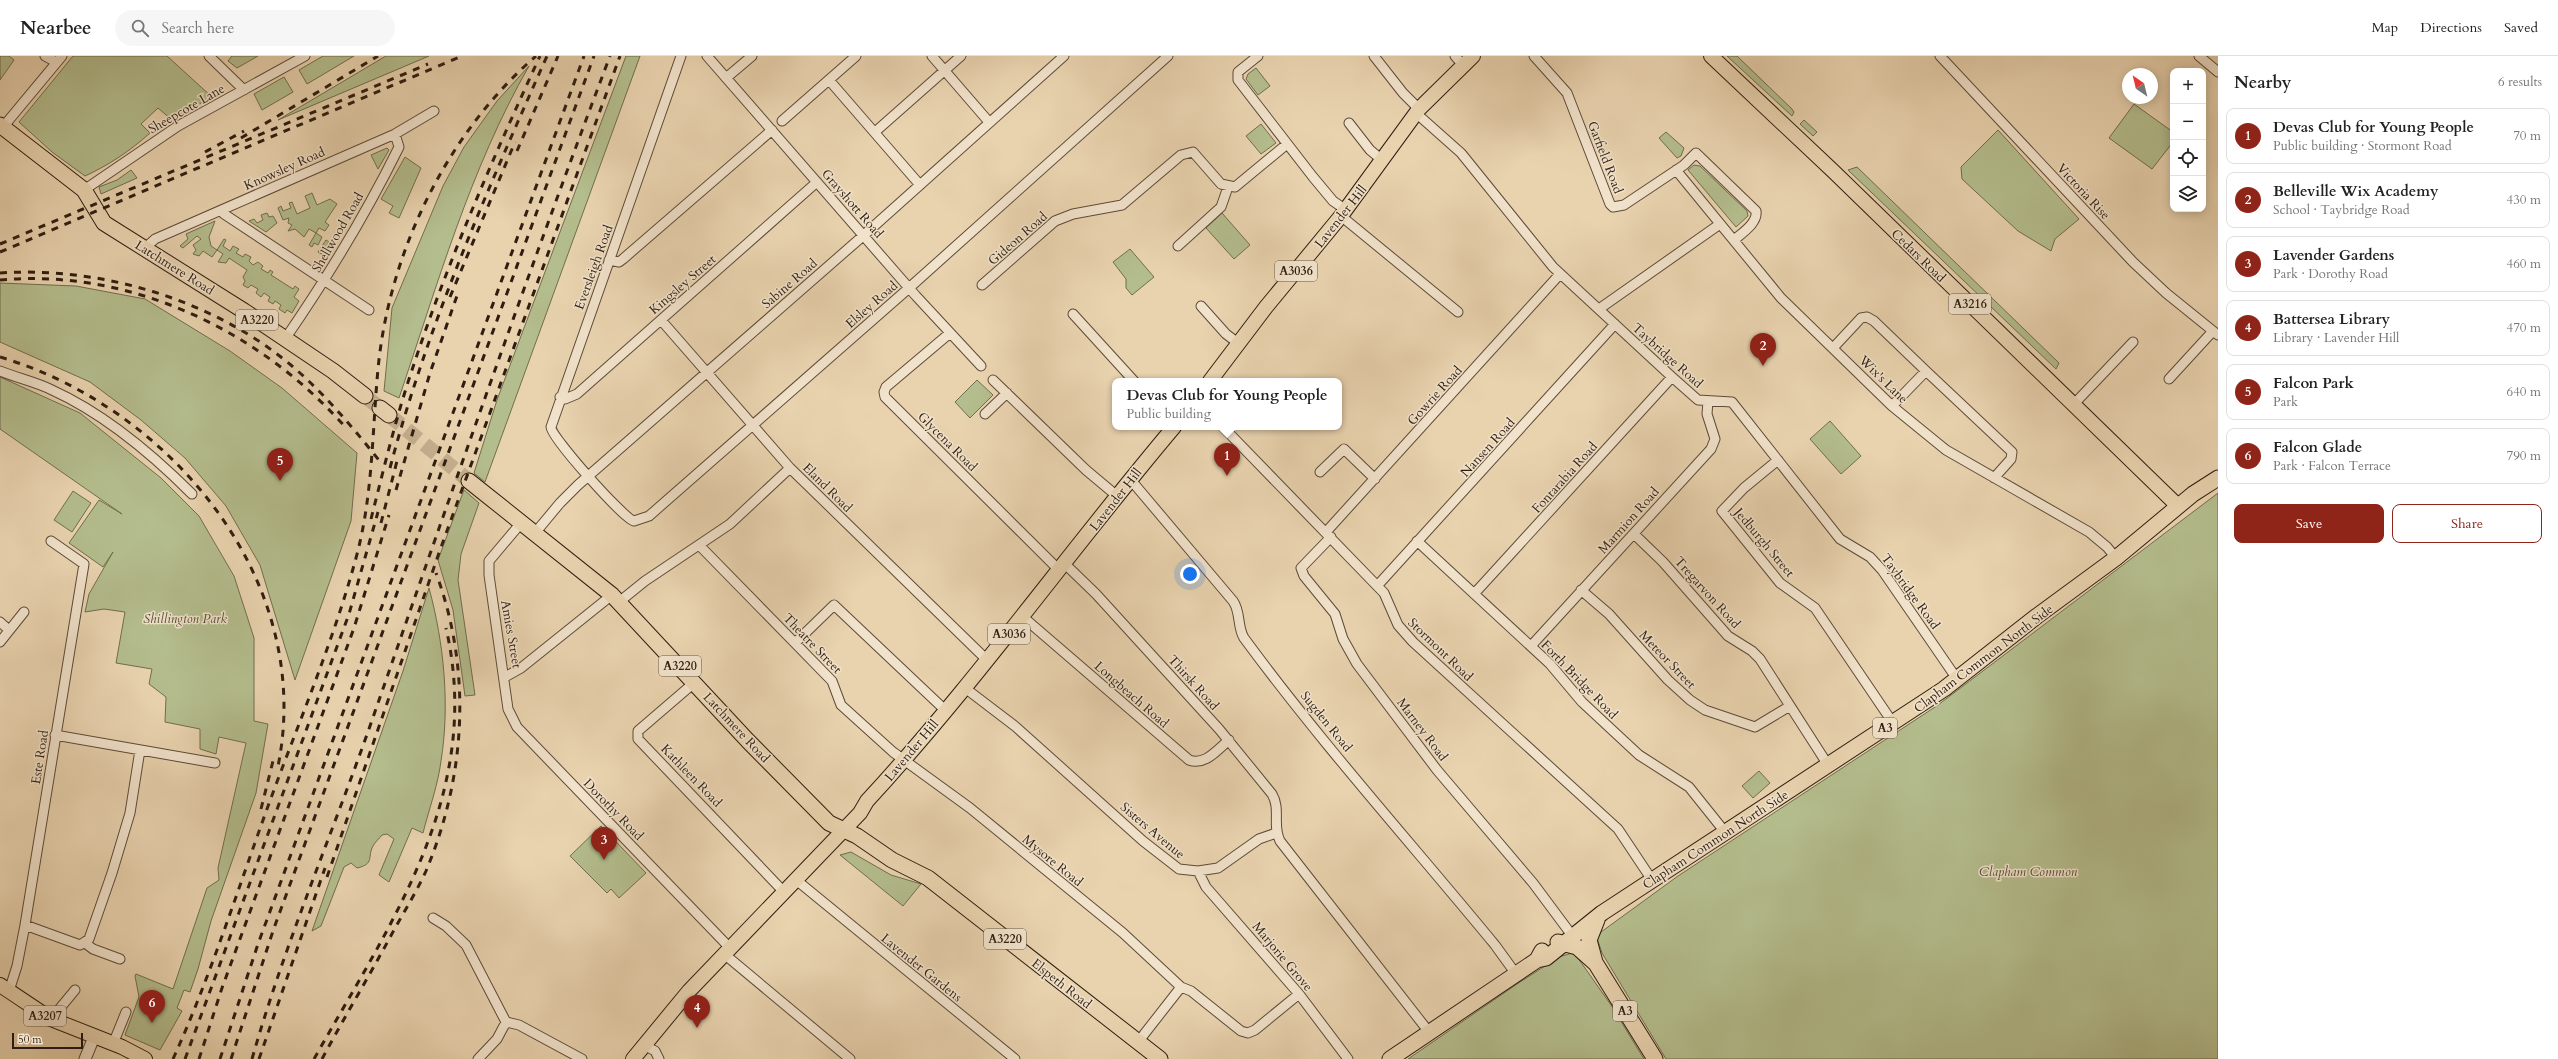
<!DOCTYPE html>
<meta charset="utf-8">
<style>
body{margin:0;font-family:Cardo,serif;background:#f6f6f6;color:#222}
.controls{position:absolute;right:12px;top:12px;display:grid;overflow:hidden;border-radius:8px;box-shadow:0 2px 10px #0003}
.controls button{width:36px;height:36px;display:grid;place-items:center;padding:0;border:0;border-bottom:1px solid #e0e0e0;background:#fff;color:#222;font:20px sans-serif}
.compass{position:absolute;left:2122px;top:12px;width:36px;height:36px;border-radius:50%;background:#fff;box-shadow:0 2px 10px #0003;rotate:325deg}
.scale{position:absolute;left:12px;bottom:10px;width:71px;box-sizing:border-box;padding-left:4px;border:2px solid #2e1d10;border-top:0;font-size:11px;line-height:14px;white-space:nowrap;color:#2e1d10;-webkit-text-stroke:3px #f1e2cb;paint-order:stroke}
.you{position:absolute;left:1190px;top:518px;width:14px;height:14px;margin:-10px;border:3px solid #fff;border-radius:50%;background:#1a73e8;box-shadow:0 0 0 6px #1a73e833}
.badge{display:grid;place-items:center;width:26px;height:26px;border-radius:50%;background:#8f2418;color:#fff;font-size:13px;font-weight:700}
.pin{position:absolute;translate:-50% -33px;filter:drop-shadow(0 1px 2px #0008)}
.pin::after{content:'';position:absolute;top:21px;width:14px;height:12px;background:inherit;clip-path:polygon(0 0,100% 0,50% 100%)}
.popup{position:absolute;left:1112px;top:322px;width:230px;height:52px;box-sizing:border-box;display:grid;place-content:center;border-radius:8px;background:#fff;filter:drop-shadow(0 1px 3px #0005);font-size:13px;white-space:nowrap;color:#767676}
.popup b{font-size:15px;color:#222}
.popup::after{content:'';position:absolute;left:50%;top:100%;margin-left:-8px;border:8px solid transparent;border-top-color:#fff}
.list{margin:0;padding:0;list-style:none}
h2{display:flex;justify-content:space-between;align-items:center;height:52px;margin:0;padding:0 16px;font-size:17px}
h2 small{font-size:13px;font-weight:400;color:#767676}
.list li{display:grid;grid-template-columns:26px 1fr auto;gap:12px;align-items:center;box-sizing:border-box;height:56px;margin:0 8px 8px;padding:0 8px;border:1px solid #e0e0e0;border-radius:8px}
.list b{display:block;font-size:15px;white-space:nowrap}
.list p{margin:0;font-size:13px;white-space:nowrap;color:#767676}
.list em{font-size:13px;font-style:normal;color:#767676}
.actions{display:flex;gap:8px;padding:12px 16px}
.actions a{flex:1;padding:9px 0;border:1px solid #8f2418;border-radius:8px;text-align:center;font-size:14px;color:#8f2418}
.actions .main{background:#8f2418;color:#fff}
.icon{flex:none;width:22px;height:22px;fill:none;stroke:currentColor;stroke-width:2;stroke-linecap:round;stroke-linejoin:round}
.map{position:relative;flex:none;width:2218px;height:1003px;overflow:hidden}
header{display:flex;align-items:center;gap:24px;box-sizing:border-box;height:56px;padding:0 20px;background:#fff;border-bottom:1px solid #e0e0e0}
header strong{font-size:19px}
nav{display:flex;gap:22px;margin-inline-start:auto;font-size:14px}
.search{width:280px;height:36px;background:#f6f6f6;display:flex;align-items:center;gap:10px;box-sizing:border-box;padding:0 14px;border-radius:22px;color:#767676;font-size:15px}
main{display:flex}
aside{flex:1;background:#fff}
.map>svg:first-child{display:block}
.green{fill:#b4bd8d;stroke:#716d4e}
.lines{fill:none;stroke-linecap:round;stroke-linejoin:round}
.trunk-tunnel{stroke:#c4af8f;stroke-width:15;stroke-dasharray:15 8;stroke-linecap:butt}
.minor-casing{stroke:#5d4a38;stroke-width:11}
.tertiary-casing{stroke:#5d4a38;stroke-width:13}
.primary-casing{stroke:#2e1d10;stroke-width:16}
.trunk-casing{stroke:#2e1d10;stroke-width:17}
.minor{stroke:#f1e2cb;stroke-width:9}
.tertiary{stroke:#f1e2cb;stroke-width:11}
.primary{stroke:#e9d3af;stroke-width:14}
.trunk{stroke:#e9d3af;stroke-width:15}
.rail{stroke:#2e1d10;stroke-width:3;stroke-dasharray:7 7;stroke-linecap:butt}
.labels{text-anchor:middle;stroke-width:3;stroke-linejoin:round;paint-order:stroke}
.shield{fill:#f1e2cb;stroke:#685848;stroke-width:1}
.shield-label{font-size:12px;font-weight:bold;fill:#2e1d10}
.street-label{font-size:13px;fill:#2e1d10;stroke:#f1e2cb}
.park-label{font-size:13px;font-style:italic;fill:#564d36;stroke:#f1e2cb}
</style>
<header>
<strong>Nearbee</strong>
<div class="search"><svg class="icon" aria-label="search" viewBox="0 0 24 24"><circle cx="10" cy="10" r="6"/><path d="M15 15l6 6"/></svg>Search here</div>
<nav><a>Map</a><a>Directions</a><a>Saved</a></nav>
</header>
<main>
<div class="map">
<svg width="2218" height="1003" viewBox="0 0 2218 1003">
<rect width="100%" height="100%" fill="#e9d3af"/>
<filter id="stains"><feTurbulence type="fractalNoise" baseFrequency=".005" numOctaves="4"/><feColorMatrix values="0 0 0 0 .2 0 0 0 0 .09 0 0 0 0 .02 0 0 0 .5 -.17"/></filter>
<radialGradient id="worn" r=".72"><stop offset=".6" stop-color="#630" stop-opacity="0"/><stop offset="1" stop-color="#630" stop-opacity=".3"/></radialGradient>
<!-- green -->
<path class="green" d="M0,0H9L14,4L0,24Z
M73,0H167L212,41L172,64L158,52L141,68L150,77C130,95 109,109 85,120L52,96L19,66Z
M232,0H258L237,12L228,5Z
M323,0H354L307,28L299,14Z
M386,0H429L278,64Z
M626,0H640L485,426L474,417L497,344Z
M1727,0H1737L1792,53L1794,56L1792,60Z
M529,10C470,113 437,230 399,342L384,335L392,252L443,130L464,91L497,45Z
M1256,12L1270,30L1258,39L1246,23L1248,18Z
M284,21L293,36L262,54L254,38Z
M2134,48L2173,76V86L2152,113L2109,82Z
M1804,64L1817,76L1813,80L1800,68Z
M1261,68L1276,87L1261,98L1246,80Z
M1998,74L2079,163L2055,183L2051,195L2018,175L1962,123L1961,111Z
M1666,76L1684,92L1681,100L1677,102L1659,82Z
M387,92L389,94L378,113L371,99Z
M405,101L421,112L399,162L389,157L393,150L381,143Z
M1694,109L1700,110L1747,155L1748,160L1736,171L1688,114Z
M1857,111L2059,307L2056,313L1848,114Z
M131,114L137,122L101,138L99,131L117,124Z
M312,137L317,149L330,143L337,148L325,166L329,169L325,175L319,172L316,177L322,181L318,189L314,187L312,191L309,189L316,177L309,173L304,181L295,173L288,175L292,169L288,167L289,162L283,164L278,152L281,150L283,155L291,152L289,147L292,146L297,158L310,152L305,140Z
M267,157L269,161L273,160L277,167L266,176L249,165L254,163L257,167L263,164L261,159Z
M1222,157L1250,189L1234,203L1206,172Z
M215,165L209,181L211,190L217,194L224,183L226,184L223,190L230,195L233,190L239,193L236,197L243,201L245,198L251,201L249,205L253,209L258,206L263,210L261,213L268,217L270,214L273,216L271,219L293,233L295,230L299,233L294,241L299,245L292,257L287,254L285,257L279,253L281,249L275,245L273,248L268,245L270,241L264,237L261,241L256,237L258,233L251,229L248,232L243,229L245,225L243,221L247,214L229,202L226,207L218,206L223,198L217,194L212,201L203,195L199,200L193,198L196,194L193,189L201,183L197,180L183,192L180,190L188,183L186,178Z
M326,184L329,186L327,189L330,192L325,200L318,196Z
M1130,193L1154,221L1132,239L1126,232V223L1113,206Z
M0,227L76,230L145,243L230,295L282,332L357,397L351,465L295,624L260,509L226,450L185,402L141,364L90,326L0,286Z
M0,321L80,357L161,422L199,460L234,520L254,582V665L268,668L256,737L211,865L198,913L190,936L184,934L177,952L182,955L160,994L125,979L139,941L135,920L136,918L173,933L207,832L219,824L218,812L246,687L219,681L216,698L200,693V673L165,666L166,641L149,628L152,613L116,607L125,556L104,553L85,556L89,538L113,496L103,511L69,487L99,444L122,458L0,373Z
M977,324L993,339L970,362L955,346Z
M1830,365L1861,400L1841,418L1810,383Z
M464,434L479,447L461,498L458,524L475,639L465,640L453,554L438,504Z
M73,435L91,447L72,476L54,464Z
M2218,437V1003H1666L1602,897L1597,882L1601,876L1678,820L1938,649Z
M429,532C444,587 450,649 441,705C438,729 429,753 423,777L412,772L389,826L379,819L394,783L387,778L382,779C379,783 375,786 373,790C367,801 375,808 357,812L351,807L344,811L321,870L312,875L403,615Z
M1759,715L1770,727L1753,742L1742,730Z
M601,770L646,817L619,842L611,833L607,837L570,800Z
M851,796L891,819L921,828L903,850L840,799Z
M1572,897L1580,905L1611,949L1644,1003H1408L1517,928L1559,901Z"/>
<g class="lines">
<!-- trunk-tunnel -->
<path class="trunk-tunnel" d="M365,340L380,352
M389,359L469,425"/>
<!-- minor casing -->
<g class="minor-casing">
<path id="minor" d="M45,0L56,6
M209,0L244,34
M681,0L551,371C550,380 624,463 634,465L649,460L909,232L1168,0
M707,0L916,240L981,310
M932,0L989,66
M1258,0L1238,16V24L1313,121L1333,145L1346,154
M1374,0L1403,37L1419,53
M1455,0L1463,9
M1534,0L1567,37L1610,148L1613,151L1624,149L1684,109L1696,97L1756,155C1758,167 1742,177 1734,184
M1940,0L2133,206L2166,237L2218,279
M2199,0L2218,16
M726,22L752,0
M829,24L920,129
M1416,57L1461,97L1553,211L1672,321L1698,344L1732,346L1840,483L1870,501L1882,514L1957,623
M782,65L856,0
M1349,67L1370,94L1382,104
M3,71L62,0
M875,76L961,0
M1676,114L1781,242L1892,350L1946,394L2089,476L2107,491L2116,502
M84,134L178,70L305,0
M222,154L224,158L369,254
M1341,160L1458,256
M1178,190L1221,151L1228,131
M145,192L155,183L395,78L434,55
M609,204L619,206L623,203L772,74
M982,229L1055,165L1073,158L1122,149L1181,99L1193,96L1221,128L1235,131L1287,88
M1201,250L1226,278L1238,287
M1599,253L1720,168
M1073,258L1134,325
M661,264L790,412L988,605
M950,277L886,331L884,336L885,341L1059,514
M285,283C327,222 366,158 399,91L395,78
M1833,292L1861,262L1867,261L1874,265L1926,315
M0,315C17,322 36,326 52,334C105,358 151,397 192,438
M2169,323L2213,275
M993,324L1086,414L1117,440
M560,341L565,343L577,338L817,126
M2074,348L2133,286
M1892,350L1926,315L2012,396L2011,403L1994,422
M985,358L1007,337
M1223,371L1384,537L1398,569L1413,586L1618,773L1652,824
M1778,404L1744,432L1722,455L1780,527L1815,552L1893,667
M1320,416L1344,393L1375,423
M1130,423L1233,545C1241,556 1237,571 1244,582C1322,688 1411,787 1495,889L1516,918
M521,467L489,505V519L508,653L517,671L729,891
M1326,476L1560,218
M535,477L560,447L578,429L864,179L1064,0
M1634,478L1663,506L1728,580L1752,595L1760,603L1828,709
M1331,481L1301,512L1304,520L1335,558L1343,583L1357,608L1437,714L1533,827L1568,874
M1417,485L1550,608L1582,646L1639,699L1689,731L1725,776
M699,489L832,625L841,649L893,696L970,752L1123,877L1181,931L1138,986
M1064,507L1096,538L1219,673L1272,738C1281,753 1272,769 1280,785L1429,976
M1377,530L1615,268
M1581,534L1609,558L1668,624L1690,644L1705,654L1755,671L1790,650
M1474,538L1672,321
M619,546L645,525L730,468L790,412
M1023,561L1189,704C1205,710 1217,694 1229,684
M0,566L9,574
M0,586L24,556
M795,587L834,549L945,654
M1531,590L1711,393L1715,383L1707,358L1708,345
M505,621L521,612L612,539
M695,626L638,675V683L783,835
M965,632L1016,671L1143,785L1179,813L1198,815L1218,812L1259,783L1276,777
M55,679L215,707
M1198,815L1206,831L1299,938L1348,1003
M795,823L1015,1003
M433,862L446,870L466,889L506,966
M25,869L80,889L89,883L112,817L130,757L140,694
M85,887L93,893L120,903
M723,897L850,1003
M1181,931L1191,935L1241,975L1248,977L1255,974L1299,938
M9,935L17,910L25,869L84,508L51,485
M51,963L75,934
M506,966L519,969L582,1003
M113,988L126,956
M644,989L655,995L659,1003
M478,1003L497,983L506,966"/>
</g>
<!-- tertiary casing -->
<g class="tertiary-casing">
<path id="tertiary" d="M85,1003L94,981"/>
</g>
<!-- primary casing -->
<g class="primary-casing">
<path id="primary" d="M1711,0L1832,114L2178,450
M1210,325L1266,251L1341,160L1419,53L1473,0
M0,929L51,963L122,991L145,1003
M633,1003L689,935L860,757L867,745C976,627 1070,494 1174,371"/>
</g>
<!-- trunk casing -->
<g class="trunk-casing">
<path id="trunk" d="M0,69L84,134L104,167L244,255L333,315L365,340
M380,352L389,359
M469,425L612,539L748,685L829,767L857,780L892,804L928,822L1160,1003
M1558,886L1577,891L1596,908L1655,1003
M1537,904L1546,902L1602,857L1944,633L2037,560L2116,502L2193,438L2218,422
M1595,906L1589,884L1597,864
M1390,1003L1537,904L1542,895"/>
</g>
<!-- minor -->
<use href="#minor" class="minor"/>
<!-- tertiary -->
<use href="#tertiary" class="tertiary"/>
<!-- primary -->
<use href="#primary" class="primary"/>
<!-- trunk -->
<use href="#trunk" class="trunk"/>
<!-- rail -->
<path class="rail" d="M241,82L378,0
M517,95L558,0
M205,96L244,75
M0,188L428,8
M0,196L462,0
M0,217C101,210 214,244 292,310C326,339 354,373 382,408
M0,224C132,212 262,276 347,373
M450,241L515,86
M0,301C172,352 318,528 277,715
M390,412C428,268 487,135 547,0
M396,434L430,317L459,234
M371,463C384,412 396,361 413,311C448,205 493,102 540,0
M381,467L397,405
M261,753L273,705
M327,821L440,494L620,0
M173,1003C209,924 237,836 267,753C297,670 333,587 356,502C373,440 372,377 378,313C389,196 447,77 536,0
M185,1003L349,558L378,456
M199,1003L222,932L354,572L389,459
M220,1003L258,888L584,0
M231,1003L274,872L594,0
M252,1003C284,890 331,781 370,670C448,446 526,222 610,0
M259,1003L325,812
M314,1003C391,866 484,737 446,572
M322,1003C345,960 371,917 394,874C405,854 417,835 426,815C466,720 472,614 436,517"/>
</g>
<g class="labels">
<!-- shield labels -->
<g class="shield">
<rect x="1275" y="205" width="42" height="20" rx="3"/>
<rect x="1949" y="238" width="42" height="20" rx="3"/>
<rect x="236" y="254" width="42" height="20" rx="3"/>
<rect x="988" y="568" width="42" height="20" rx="3"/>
<rect x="659" y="600" width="42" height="20" rx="3"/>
<rect x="1873" y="662" width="24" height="20" rx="3"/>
<rect x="984" y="873" width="42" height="20" rx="3"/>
<rect x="1613" y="945" width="24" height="20" rx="3"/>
<rect x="24" y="950" width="42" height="20" rx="3"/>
</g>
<g class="shield-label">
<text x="1296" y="219">A3036</text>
<text x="1970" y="252">A3216</text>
<text x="257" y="268">A3220</text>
<text x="1009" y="582">A3036</text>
<text x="680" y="614">A3220</text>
<text x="1885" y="676">A3</text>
<text x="1005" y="887">A3220</text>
<text x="1625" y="959">A3</text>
<text x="45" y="964">A3207</text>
</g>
<!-- street labels -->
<g class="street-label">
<text transform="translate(186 52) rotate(-30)" y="5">Sheepcote Lane</text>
<text transform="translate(1606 101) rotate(69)" y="5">Garfield Road</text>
<text transform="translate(284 112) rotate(-24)" y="5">Knowsley Road</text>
<text transform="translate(2084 135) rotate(47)" y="5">Victoria Rise</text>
<text transform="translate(853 147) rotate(49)" y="5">Grayshott Road</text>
<text transform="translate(1340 160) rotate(-52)" y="5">Lavender Hill</text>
<text transform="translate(337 176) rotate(-60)" y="5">Shellwood Road</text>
<text transform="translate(1017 182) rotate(-41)" y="5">Gideon Road</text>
<text transform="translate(1919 199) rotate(44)" y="5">Cedars Road</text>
<text transform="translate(175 211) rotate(32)" y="5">Latchmere Road</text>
<text transform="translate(593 211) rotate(-70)" y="5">Eversleigh Road</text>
<text transform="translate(789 227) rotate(-41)" y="5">Sabine Road</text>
<text transform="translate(682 228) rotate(-41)" y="5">Kingsley Street</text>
<text transform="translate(871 248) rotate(-41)" y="5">Elsley Road</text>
<text transform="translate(1668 299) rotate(42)" y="5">Taybridge Road</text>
<text transform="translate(1884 323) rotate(44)" y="5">Wix's Lane</text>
<text transform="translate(1434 339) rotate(-48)" y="5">Gowrie Road</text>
<text transform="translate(948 385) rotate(45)" y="5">Glycena Road</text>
<text transform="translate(1487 391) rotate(-48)" y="5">Nansen Road</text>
<text transform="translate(1564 421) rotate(-48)" y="5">Fontarabia Road</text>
<text transform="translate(828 431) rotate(45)" y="5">Eland Road</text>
<text transform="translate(1115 443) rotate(-52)" y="5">Lavender Hill</text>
<text transform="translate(1628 464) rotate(-48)" y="5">Marmion Road</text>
<text transform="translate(1765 486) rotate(50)" y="5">Jedburgh Street</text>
<text transform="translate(1911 535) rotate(54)" y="5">Taybridge Road</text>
<text transform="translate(1708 536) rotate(48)" y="5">Tregarvon Road</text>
<text transform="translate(512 578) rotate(80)" y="5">Amies Street</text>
<text transform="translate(813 587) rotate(46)" y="5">Theatre Street</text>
<text transform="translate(1441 593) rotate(44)" y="5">Stormont Road</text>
<text transform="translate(1983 602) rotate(-37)" y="5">Clapham Common North Side</text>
<text transform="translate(1668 603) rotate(46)" y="5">Meteor Street</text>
<text transform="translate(1580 623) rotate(46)" y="5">Forth Bridge Road</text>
<text transform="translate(1194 626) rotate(48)" y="5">Thirsk Road</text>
<text transform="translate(1132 638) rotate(41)" y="5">Longbeach Road</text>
<text transform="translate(1327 665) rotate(51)" y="5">Sugden Road</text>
<text transform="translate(737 671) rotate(47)" y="5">Latchmere Road</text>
<text transform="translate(1423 673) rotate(53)" y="5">Marney Road</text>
<text transform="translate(911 694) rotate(-50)" y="5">Lavender Hill</text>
<text transform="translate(39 701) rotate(-81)" y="5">Este Road</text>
<text transform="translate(692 719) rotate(46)" y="5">Kathleen Road</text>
<text transform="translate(614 753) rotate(46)" y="5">Dorothy Road</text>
<text transform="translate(1153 774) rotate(40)" y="5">Sisters Avenue</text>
<text transform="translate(1715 783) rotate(-33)" y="5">Clapham Common North Side</text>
<text transform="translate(1053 804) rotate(39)" y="5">Mysore Road</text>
<text transform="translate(1283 900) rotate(50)" y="5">Marjorie Grove</text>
<text transform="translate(922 911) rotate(39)" y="5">Lavender Gardens</text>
<text transform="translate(1062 927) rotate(38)" y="5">Elspeth Road</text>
</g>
<!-- park labels -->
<g class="park-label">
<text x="185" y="567">Shillington Park</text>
<text x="2028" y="820">Clapham Common</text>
</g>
</g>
<rect width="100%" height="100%" filter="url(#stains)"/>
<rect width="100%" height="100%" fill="url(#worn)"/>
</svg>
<div class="controls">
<button>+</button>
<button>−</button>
<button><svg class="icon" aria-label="locate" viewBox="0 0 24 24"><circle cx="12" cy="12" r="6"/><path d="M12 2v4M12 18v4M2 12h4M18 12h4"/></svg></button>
<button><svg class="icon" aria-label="layers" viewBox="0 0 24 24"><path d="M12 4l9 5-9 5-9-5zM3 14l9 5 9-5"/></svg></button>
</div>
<svg class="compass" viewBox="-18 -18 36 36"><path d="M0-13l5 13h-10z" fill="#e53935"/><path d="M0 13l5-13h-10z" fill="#767676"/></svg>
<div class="scale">50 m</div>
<div class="you"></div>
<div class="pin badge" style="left:1227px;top:420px">1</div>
<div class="popup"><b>Devas Club for Young People</b>Public building</div>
<div class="pin badge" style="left:1763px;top:310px">2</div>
<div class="pin badge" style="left:604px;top:804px">3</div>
<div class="pin badge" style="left:697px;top:972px">4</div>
<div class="pin badge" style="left:280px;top:425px">5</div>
<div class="pin badge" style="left:152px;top:967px">6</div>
</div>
<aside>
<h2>Nearby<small>6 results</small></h2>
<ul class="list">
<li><span class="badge">1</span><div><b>Devas Club for Young People</b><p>Public building · Stormont Road</p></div><em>70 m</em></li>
<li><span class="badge">2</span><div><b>Belleville Wix Academy</b><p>School · Taybridge Road</p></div><em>430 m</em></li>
<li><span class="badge">3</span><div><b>Lavender Gardens</b><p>Park · Dorothy Road</p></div><em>460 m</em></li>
<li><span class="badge">4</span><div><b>Battersea Library</b><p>Library · Lavender Hill</p></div><em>470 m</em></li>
<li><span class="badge">5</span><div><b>Falcon Park</b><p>Park</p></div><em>640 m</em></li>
<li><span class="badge">6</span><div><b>Falcon Glade</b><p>Park · Falcon Terrace</p></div><em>790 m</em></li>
</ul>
<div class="actions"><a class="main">Save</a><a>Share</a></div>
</aside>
</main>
